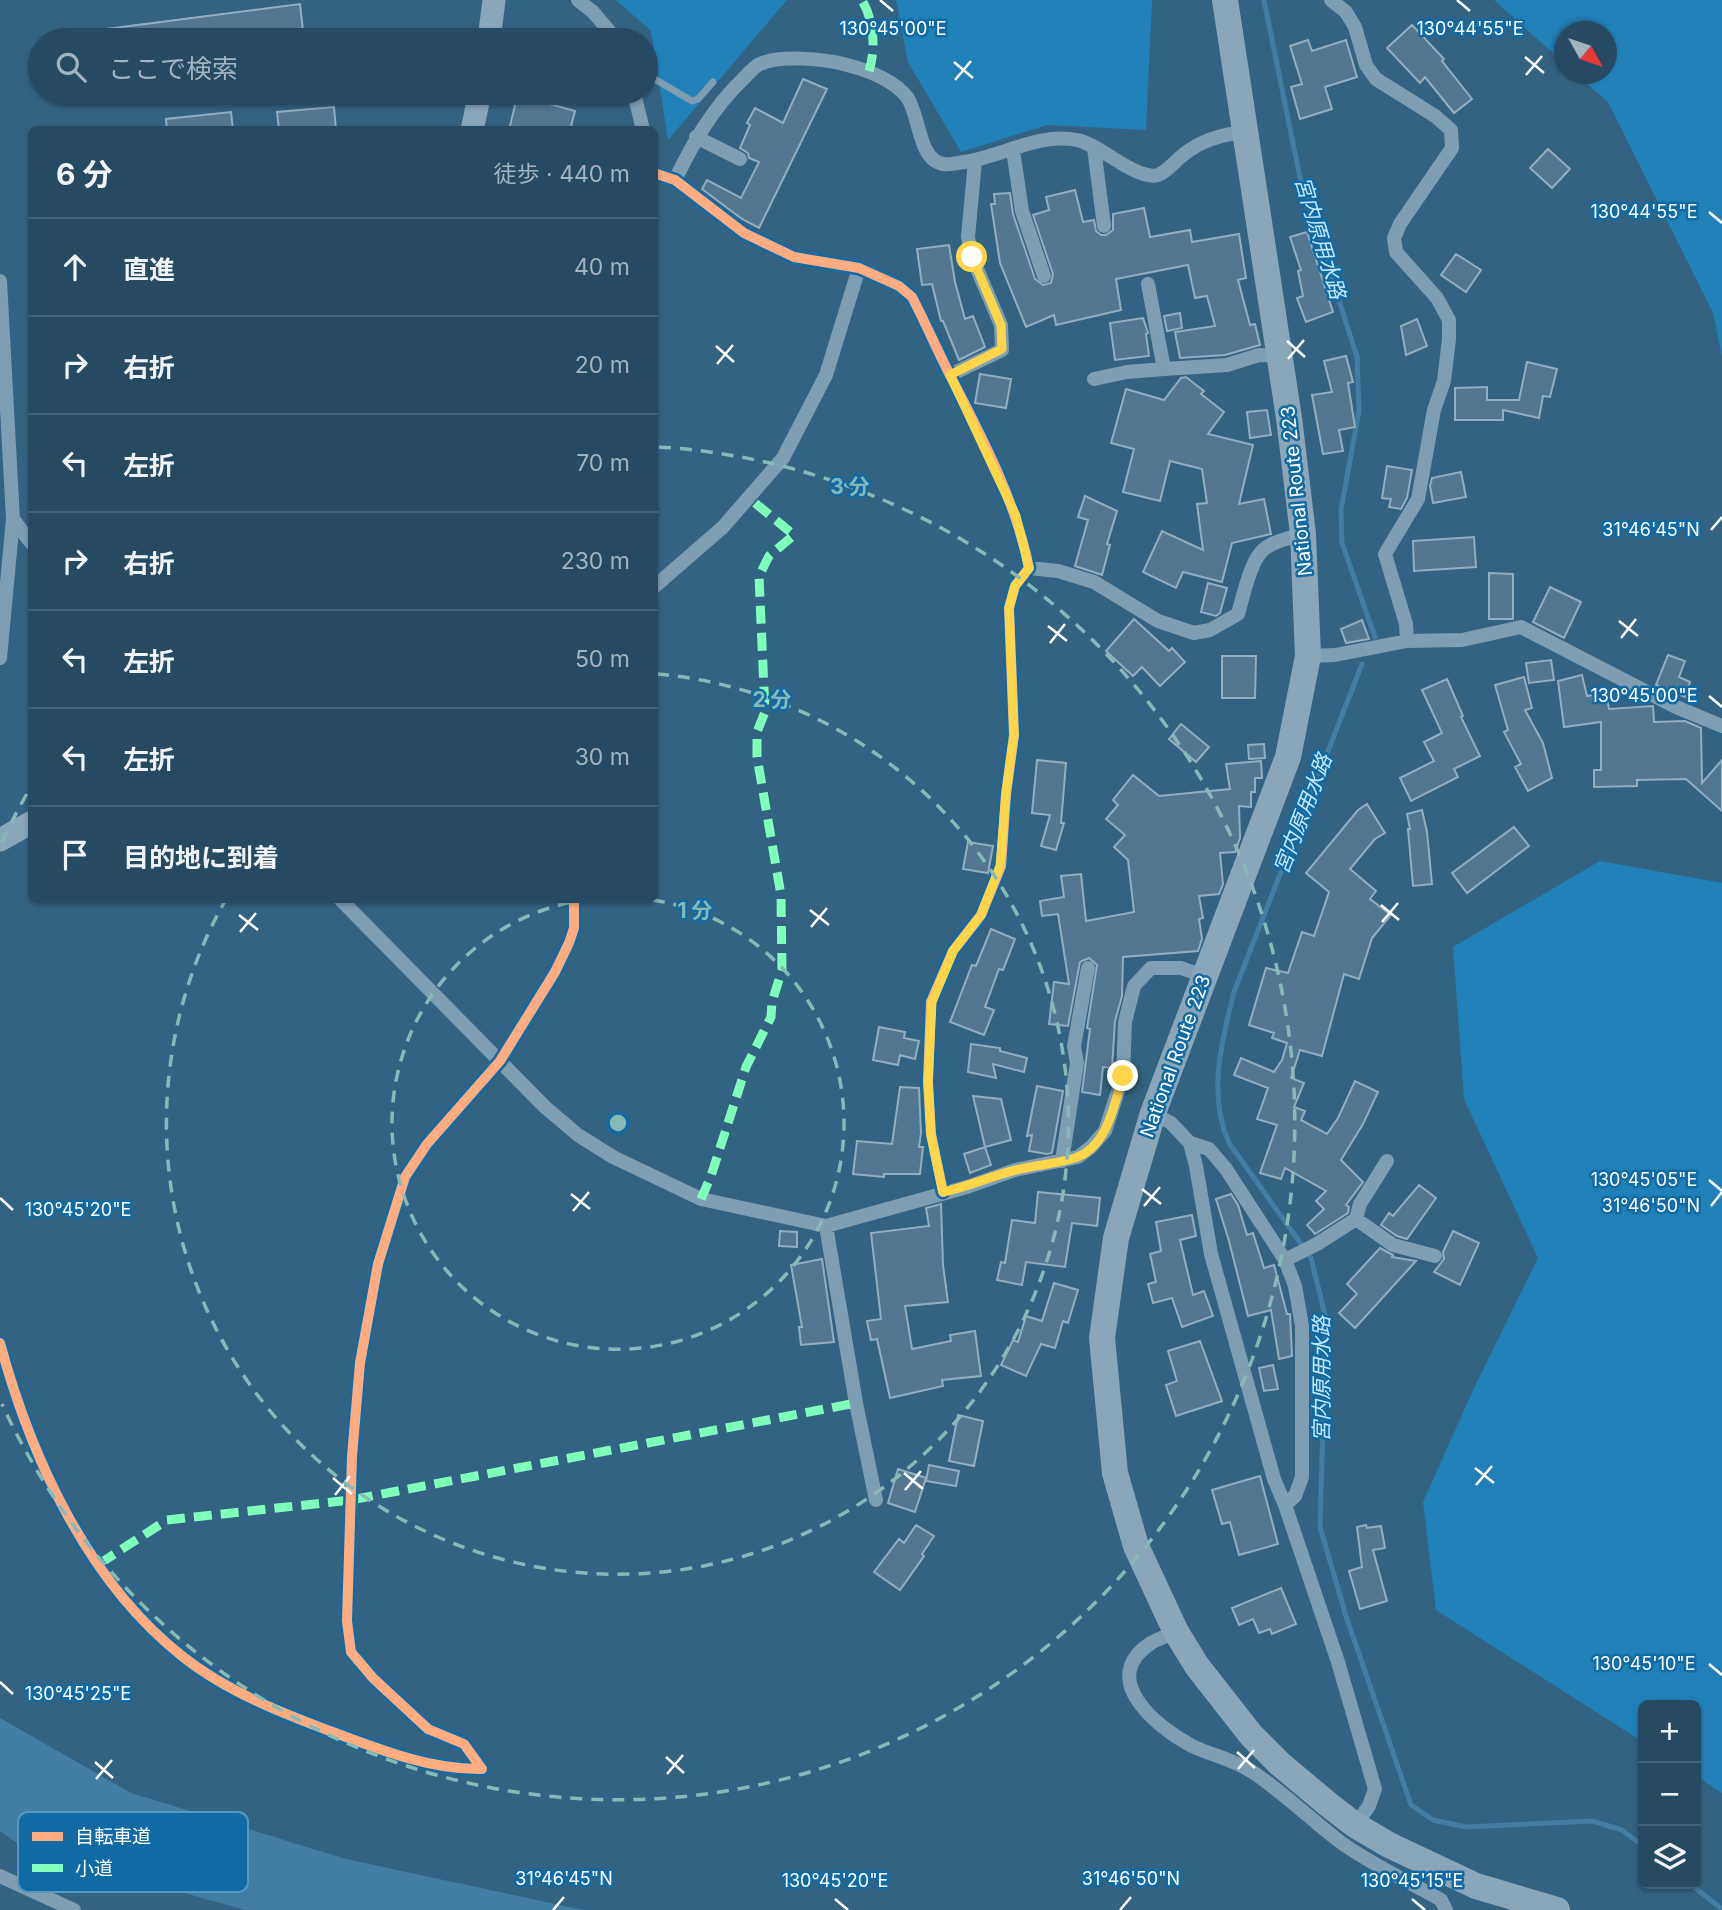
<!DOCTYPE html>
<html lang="ja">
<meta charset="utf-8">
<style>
body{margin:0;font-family:Inter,"Noto Sans JP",sans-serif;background:#32546b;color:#f1f3f6}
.controls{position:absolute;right:21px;bottom:21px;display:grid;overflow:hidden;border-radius:10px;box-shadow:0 2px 5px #0004}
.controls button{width:63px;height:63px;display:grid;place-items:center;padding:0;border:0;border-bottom:2px solid #426277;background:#264a62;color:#f1f3f6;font:35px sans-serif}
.compass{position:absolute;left:1554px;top:21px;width:63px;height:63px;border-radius:50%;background:#264a62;box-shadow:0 2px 5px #0004;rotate:130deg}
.stop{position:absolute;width:21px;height:21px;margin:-16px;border:5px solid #ffd54a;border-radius:50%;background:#fff}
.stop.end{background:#ffd54a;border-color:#fff;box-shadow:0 2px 7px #0008}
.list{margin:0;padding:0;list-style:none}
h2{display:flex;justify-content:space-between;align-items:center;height:91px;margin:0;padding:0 28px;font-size:30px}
h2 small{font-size:23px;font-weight:400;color:#a4b3be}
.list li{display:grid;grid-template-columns:46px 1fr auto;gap:21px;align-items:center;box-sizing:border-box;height:98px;padding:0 28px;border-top:2px solid #426277}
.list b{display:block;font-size:26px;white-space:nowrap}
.list em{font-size:23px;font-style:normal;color:#a4b3be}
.icon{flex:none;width:38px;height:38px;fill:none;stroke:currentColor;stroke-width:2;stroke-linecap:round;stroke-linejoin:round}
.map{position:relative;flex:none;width:1722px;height:1910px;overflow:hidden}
.search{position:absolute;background:#264a62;box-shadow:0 2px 5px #0004;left:28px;top:28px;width:630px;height:77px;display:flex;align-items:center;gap:18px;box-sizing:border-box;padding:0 24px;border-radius:38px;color:#a4b3be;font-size:26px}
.panel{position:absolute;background:#264a62;box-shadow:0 2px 5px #0004;left:28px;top:126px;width:630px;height:777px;border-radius:10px}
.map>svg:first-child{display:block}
.green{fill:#2280b8}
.water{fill:#417da4}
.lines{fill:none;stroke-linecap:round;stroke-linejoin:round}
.stream{stroke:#417da4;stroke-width:5}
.building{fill:#527891;stroke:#93aebe;stroke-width:2}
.lane{stroke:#7e9eb2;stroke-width:7}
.street{stroke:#7e9eb2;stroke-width:14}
.primary{stroke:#8aa6b9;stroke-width:23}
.highway{stroke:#8aa7b9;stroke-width:26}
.quiet{stroke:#80ffba;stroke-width:9;stroke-dasharray:18 9;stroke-linecap:butt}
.cycleway-casing{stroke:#116aa3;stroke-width:15}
.cycleway{stroke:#ffac80;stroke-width:10}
.route{stroke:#ffd54a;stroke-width:9}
.ticks{fill:none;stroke:#fff;stroke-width:2.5}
.ring{fill:none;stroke:#87bab6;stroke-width:3.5;stroke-dasharray:12 9}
.labels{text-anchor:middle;stroke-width:5;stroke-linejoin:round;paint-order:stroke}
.street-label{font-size:19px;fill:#fff;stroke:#116aa3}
.water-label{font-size:21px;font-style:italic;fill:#c6e9fd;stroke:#116aa3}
.key{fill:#116aa3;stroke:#5897bf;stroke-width:2}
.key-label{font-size:19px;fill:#fff}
.ticks-label{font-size:18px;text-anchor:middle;fill:#fff;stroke:#116aa3;stroke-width:5;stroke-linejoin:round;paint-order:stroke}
.centre{fill:#87bab6;stroke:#116aa3;stroke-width:3.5}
.ring-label{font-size:21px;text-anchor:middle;font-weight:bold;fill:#87bab6;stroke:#116aa3;stroke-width:5;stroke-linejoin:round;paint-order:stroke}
</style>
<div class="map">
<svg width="1722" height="1910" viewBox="0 0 1722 1910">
<rect width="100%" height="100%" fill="#326382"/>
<!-- green -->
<path class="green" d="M616,0H787L668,140L651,31Z
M896,0H1152L1146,130L1047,125L961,152L908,62Z
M1494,0H1722V356L1713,313L1608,102L1576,74H1606V32H1564V63Z
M1600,861L1722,883V1793L1696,1776V1705H1643V1742L1436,1610L1423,1502L1474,1388L1538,1258L1464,1099L1453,947Z"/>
<!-- water -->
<path class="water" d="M0,1718L131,1793L346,1859L583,1910H245L24,1848L0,1831Z"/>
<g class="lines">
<!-- stream -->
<path class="stream" d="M1264,0L1300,178L1357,357L1359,411L1341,510L1342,543L1375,637
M1362,664L1234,992C1222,1041 1207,1094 1229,1143L1311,1258L1326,1319L1320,1527L1346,1616L1411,1805L1433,1820L1466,1827L1592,1821L1622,1830L1643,1846
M1690,1884L1722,1909"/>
</g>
<!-- building -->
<path class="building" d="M300,4L304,40H91V31Z
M1412,25L1444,59L1442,61L1472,99L1454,113L1425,77L1420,83L1387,48Z
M1308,40L1312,51L1346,40L1357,77L1325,87L1332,109L1300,119L1291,87L1302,84L1290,46Z
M803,79L827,89L759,228L742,219L702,189L707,180L741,198L759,162L749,158L748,153L740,148L750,125L747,123L755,108L783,123Z
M518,93H536L535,100L575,111L570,130H509Z
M334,107L336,130H279L277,112Z
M231,112L233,130H167L166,119Z
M1548,149L1570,169L1552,188L1530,168Z
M1075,190L1083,222L1094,220L1096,231L1101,235H1106L1113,230V214L1144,208L1150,237L1190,230L1192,242L1239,234L1246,278L1238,280L1250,325L1255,324L1260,345L1225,355L1180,358L1175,332L1215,326L1207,296L1195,298L1188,265L1116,279L1121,310L1056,325L1054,315L1026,327L1000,263L991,204H995L994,194L1010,193L1013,214L1035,279L1043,285L1051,283L1053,274L1033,215L1049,210L1046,197Z
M1307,232L1333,312L1306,322L1297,298L1303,296L1298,271L1301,270L1290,237Z
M949,245L955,282L965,319L973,316L985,347L959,360L943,321H941L932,284L922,285L917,249Z
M1456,254L1481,270L1466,292L1441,275Z
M1180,313L1182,328L1167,331L1164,316Z
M1143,318L1148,333L1146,334L1149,356L1115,360L1110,323Z
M1417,319L1427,346L1406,355L1401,326Z
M1346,356L1353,382L1348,383L1355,427L1339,430L1343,451L1323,454L1312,395L1332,392L1324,361Z
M1527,362L1557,369L1550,397L1543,396L1539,418L1503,410V420H1455V388L1487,387V400H1519Z
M980,374L1011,379L1006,408L975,403Z
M1186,377L1204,391L1201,394L1224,412L1208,434L1253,445L1239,504L1264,499L1271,534L1232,543L1222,582L1183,572L1176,588L1143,572L1162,531L1203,550L1197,504L1207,503L1202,469L1170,461L1160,501L1123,492L1134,449L1111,443L1126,389L1164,400L1181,378Z
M1267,410L1271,435L1250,438L1247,412Z
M1387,466L1412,470L1407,498L1401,509L1389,507L1391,499L1382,498Z
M1461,472L1466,497L1433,503L1430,486L1432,478Z
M1085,496L1117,511L1107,544L1110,545L1102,575L1075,566L1088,520L1078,517Z
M1474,537L1476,567L1414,571L1413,541Z
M1489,573L1513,574V619H1489Z
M1208,583L1227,588L1220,613L1216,616L1201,612Z
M1550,587L1581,602L1564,638L1533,622Z
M1134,619L1169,651L1172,648L1185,662L1160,686L1142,667L1133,676L1106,651Z
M1362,620L1369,639L1346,643L1341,629Z
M1668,655L1685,661L1679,677L1690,682L1685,697L1656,685Z
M1222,656H1256L1255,698H1222Z
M1551,660L1554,680L1529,683L1526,663Z
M1582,675L1587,696L1593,695V700L1607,698L1609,709L1653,706L1654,722L1685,721L1701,728L1702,783L1722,760V811L1686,779L1637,780V786L1594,787V770H1601V722L1564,727L1558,681Z
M1524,677L1532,708L1525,710L1543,743L1552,778L1528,791L1515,767L1521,764L1504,732L1508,730L1495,685Z
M1447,679L1463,716L1461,717L1480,756L1454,769L1458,777L1411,801L1400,778L1434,761L1424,742L1442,733L1422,690Z
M1181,724L1209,747L1196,762L1169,739Z
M1264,744L1265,758L1249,759L1248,745Z
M1037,760L1066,763L1061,823H1064L1056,850L1041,846L1050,815L1032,813Z
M1261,761L1262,778H1255V792H1251V807L1239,806L1240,838L1235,852L1220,853L1223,884L1219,894L1199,896L1203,918L1199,919L1202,939L1198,951L1123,957L1122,996L1115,1021L1112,1068L1103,1067L1100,1095L1082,1092L1090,1029L1087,1028L1097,965L1089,958L1080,962L1068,1026L1049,1024L1054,982L1069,984L1058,914L1042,916L1040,901L1064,897L1061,876L1081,874L1086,921L1134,912L1128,860L1114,847L1125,835L1106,819L1118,805L1113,800L1133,775L1159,796L1230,789L1226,764Z
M1367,804L1385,833L1375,839L1350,869L1376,891L1370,899L1391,915L1372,938L1359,979L1344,974L1322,1056L1300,1050L1291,1078L1304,1083L1294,1107L1305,1111L1301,1120L1327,1134L1338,1118L1355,1081L1378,1092L1363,1124L1341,1160L1363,1182L1346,1205L1349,1207L1348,1213L1315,1234L1307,1225L1324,1209L1316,1201L1326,1191L1285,1168L1281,1179L1260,1173L1277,1125L1257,1119L1268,1088L1234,1075L1241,1058L1274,1072L1282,1060L1287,1043L1272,1038L1274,1033L1249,1025L1266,968L1288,973L1302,932L1314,936L1329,892L1306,873L1358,810Z
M1422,810L1427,832L1432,884L1413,886L1408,829H1410L1407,814Z
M1514,827L1529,846L1467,893L1452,873Z
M968,842L993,846L988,873L963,869Z
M991,929L1015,939L1003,970L999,969L985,1007L994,1010L984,1035L950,1022L972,965L976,966Z
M879,1027L905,1032L904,1038L919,1041L915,1059L900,1055L898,1065L873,1060Z
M971,1044L1000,1048V1051L1027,1058L1024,1072L993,1064L996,1078L968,1072Z
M1037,1086L1063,1091L1052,1153L1047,1154L1029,1151L1032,1135L1027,1136Z
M900,1087L919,1088L921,1133L919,1147H923L920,1174H884V1177L853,1174L857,1141L892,1144Z
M973,1096L1001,1099L1011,1140L985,1147Z
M985,1147L991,1165L970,1173L964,1154Z
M1419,1185L1436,1198L1407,1239L1397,1236L1381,1225L1389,1213L1393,1216Z
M1038,1192L1100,1198L1097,1226L1072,1223L1065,1267L1026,1262L1022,1285L997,1280L1001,1262L1005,1263L1012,1220L1035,1223Z
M1231,1194L1238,1205L1247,1235L1253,1233L1264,1268L1274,1265L1287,1314H1290L1292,1356L1279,1359L1271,1310L1248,1316L1229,1241L1216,1199Z
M941,1204L943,1265L948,1302L905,1306L912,1349L951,1341L950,1335L975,1331L981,1376L942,1380L943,1386L890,1398L877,1339L871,1340L867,1321L881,1319L871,1233L929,1226L926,1208Z
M1192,1215L1196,1236L1180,1240L1193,1295L1204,1291L1213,1316L1182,1327L1172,1298L1153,1303L1148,1284L1156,1282L1150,1254L1161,1251L1156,1222Z
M780,1231L797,1232V1247L779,1246Z
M1453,1231L1479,1243L1460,1285L1434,1272L1444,1259L1443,1252Z
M1380,1248L1393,1255L1392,1257L1416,1261L1355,1328L1339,1313L1357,1294L1347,1284Z
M822,1259L834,1342L801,1345L799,1327H802L791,1265Z
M1054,1283L1078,1290L1068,1323L1063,1321L1055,1348L1041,1344L1026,1376L1001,1365L1013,1340L1018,1342L1026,1316L1042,1321Z
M1200,1341L1222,1401L1176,1416L1166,1385L1177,1381L1168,1351Z
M1273,1365L1278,1389L1264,1391L1259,1368Z
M958,1415L983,1421L974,1466L949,1461Z
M929,1465L959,1471L956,1486L926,1481Z
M898,1469L926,1478L915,1512L888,1503Z
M1260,1476L1278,1544L1239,1555L1230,1522L1222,1524L1212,1490Z
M916,1525L934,1536L922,1554L924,1556L900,1590L874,1572L899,1539L904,1543Z
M1366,1525L1367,1528L1381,1526L1385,1548L1373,1550L1387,1601L1360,1609L1349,1571L1362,1567L1357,1527Z
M1281,1588L1296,1624L1272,1634L1270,1629L1259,1633L1253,1619L1239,1625L1232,1608Z"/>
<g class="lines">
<!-- lane -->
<path class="lane" d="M646,74L692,101L698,99L713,82"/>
<!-- street -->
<path class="street" d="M578,0L593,12L617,40
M1331,0L1346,12L1355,27L1366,65L1376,79L1435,116L1451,130L1452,148L1400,224L1394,238L1396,252L1437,298L1449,320V339L1444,381L1434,410L1418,499L1385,554L1406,624L1407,641
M634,93L643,130
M696,137L740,159
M1094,148L1104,226
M1013,150L1022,211L1044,276
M654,173L675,180L744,233L794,257L859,268L899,286L912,297C926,324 938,352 952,379C983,439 1016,502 1029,568L1015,586L1009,608L1014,735L1006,794L1001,866L981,915L953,951L931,1002L928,1082L931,1134L943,1192
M675,180C694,141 712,109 743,79C747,75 753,68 758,65C778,54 826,59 847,65C867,70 893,80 907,97C920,115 918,160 943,164C949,165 957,163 964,162C1001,157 1039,132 1077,140C1100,144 1136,181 1158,175C1167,172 1175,161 1183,155C1201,140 1222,134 1246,132
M0,281L13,519L0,658
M1148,284L1164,369L1227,365L1259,355L1281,356
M950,375L1002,350L1001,325L972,257L968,237L975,161
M1094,379L1127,372L1164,369
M13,519L32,544
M1029,568L1058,571L1094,582L1158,621L1194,633L1210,630L1238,614C1243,597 1250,563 1262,551C1272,541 1290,538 1303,534
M654,587L723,527L783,458L826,375L859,268
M1308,656L1335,655L1407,641L1462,640L1521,627L1676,707L1722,726
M341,900L545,1107L578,1135L613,1157L701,1199L826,1226L967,1187L1015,1170L1078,1157L1091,1147L1105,1131L1123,1076L1125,1022L1134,986L1151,968H1181L1204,976
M1153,1113L1171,1123L1190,1143L1196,1166L1211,1254L1274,1479L1285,1505L1338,1662L1375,1789L1369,1806L1355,1825
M1190,1143L1209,1149L1226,1169L1285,1260L1295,1286L1302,1326V1477L1295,1496L1285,1505
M1062,1161L1077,1063L1074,1046L1088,968
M1356,1219L1360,1204L1387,1161
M826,1226L856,1403L876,1500
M1285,1260L1317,1244L1356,1219L1393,1245L1435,1256
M0,1343C31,1457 87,1581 182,1656C227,1692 284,1714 338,1734C383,1751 433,1770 482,1769L464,1744L428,1729L373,1678L351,1652L347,1621L352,1456L360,1363L378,1264L405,1177L427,1144L500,1061L555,972L569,943L574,928V900
M1176,1632C1168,1636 1159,1638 1151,1643C1097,1678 1156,1727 1192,1746C1211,1755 1232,1759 1251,1771C1282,1791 1309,1818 1339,1841C1370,1864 1408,1881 1441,1900L1446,1910
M0,1876L74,1910"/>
<!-- primary -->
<path class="primary" d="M489,40L494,0
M472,130L480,93
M0,840L32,822"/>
<!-- highway -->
<path class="highway" d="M1225,0L1289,418L1303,534L1308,656L1288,757L1153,1113L1116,1238L1102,1338L1115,1473L1136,1546L1176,1632L1197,1666L1251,1735L1280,1764L1329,1805L1355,1825L1389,1845L1476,1886L1557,1910"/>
<!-- quiet -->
<path class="quiet" d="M863,2C874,22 876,49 869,71
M701,1199L711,1176L746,1067L771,1017L772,1002L782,970L781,895L757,757V732L765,712L759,576L769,556L794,535L749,498
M99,1564L167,1520L351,1500L856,1403"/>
<!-- cycleway casing -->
<g class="cycleway-casing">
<path id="cycleway" d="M654,173L675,180L744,233L794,257L859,268L899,286L912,297C926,324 938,352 952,379C983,439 1016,502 1029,568L1015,586L1009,608L1014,735L1006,794L1001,866L981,915L953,951L931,1002L928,1082L931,1134L943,1192
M0,1343C31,1457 87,1581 182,1656C227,1692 284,1714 338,1734C383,1751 433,1770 482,1769L464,1744L428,1729L373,1678L351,1652L347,1621L352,1456L360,1363L378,1264L405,1177L427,1144L500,1061L555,972L569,943L574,928V900"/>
</g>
<!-- cycleway -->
<use href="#cycleway" class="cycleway"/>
</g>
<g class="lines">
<!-- route -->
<path class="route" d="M972,257L1001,325L1002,349L950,375L1016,516L1029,568L1015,586L1009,608L1014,735L1006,793L1000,866L981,915L953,951L932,1002L928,1082L931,1135L943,1192C968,1187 991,1176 1016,1170C1036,1165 1056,1164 1075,1158C1108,1147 1114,1104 1123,1076"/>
</g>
<!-- ticks -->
<path class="ticks" d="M880,0L893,11M1457,0L1470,11M1525,57L1544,73M954,62L973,78M1526,75L1542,56M955,80L971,61M1709,212L1722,223M1287,341L1305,357M716,346L734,362M1288,359L1304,340M717,364L733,345M1711,530L1722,517M1619,621L1638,636M1048,626L1067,641M1621,638L1636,619M1050,643L1065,624M1709,696L1722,707M1381,905L1399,920M810,910L829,925M239,915L258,930M1382,922L1398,903M811,927L827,908M240,932L256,913M1709,1180L1722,1191M1142,1189L1161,1204M571,1194L590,1209M0,1198L13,1210M1144,1206L1160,1187M1711,1206L1722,1192M573,1211L589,1192M1475,1468L1494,1483M904,1473L923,1489M333,1478L352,1494M1476,1485L1492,1466M905,1490L921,1471M335,1495L350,1476M1709,1664L1722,1675M0,1682L13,1694M1237,1752L1255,1768M666,1757L684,1773M95,1762L113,1778M1238,1769L1254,1750M667,1774L683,1755M96,1779L112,1760M835,1899L848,1910M1412,1899L1425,1910M553,1910L564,1897M1120,1910L1131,1897"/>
<!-- distance rings -->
<g class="ring">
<path d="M653 900A226 226 0 1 1 583 900"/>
<path d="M657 674A451 451 0 1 1 225 901"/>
<path d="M2 842A677 677 0 0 1 29 790M659 447A677 677 0 1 1 2 1404"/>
</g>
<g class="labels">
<!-- street labels -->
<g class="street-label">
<text transform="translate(1296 491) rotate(-96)" y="7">National Route 223</text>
<text transform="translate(1175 1056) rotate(-70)" y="7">National Route 223</text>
</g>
<!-- water labels -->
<g class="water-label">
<text transform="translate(1320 238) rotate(73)" y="7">宮内原用水路</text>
<text transform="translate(1303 814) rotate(-69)" y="7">宮内原用水路</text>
<text transform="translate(1322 1379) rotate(-90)" y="7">宮内原用水路</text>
</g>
</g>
<!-- legend -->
<rect x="18" y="1812" width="230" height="80" rx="10" class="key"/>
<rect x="32" y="1832" width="31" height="9" fill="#ffac80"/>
<rect x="32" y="1864" width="31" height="8" fill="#80ffba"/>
<g class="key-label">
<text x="75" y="1843">自転車道</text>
<text x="75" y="1875">小道</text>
</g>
<g class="ticks-label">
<text x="893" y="35">130°45'00"E</text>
<text x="1470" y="35">130°44'55"E</text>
<text x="1644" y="218">130°44'55"E</text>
<text x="1651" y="536">31°46'45"N</text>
<text x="1644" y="702">130°45'00"E</text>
<text x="1644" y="1186">130°45'05"E</text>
<text x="1651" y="1212">31°46'50"N</text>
<text x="78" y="1216">130°45'20"E</text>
<text x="1644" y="1670">130°45'10"E</text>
<text x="78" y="1700">130°45'25"E</text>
<text x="564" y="1885">31°46'45"N</text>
<text x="1131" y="1885">31°46'50"N</text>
<text x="835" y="1887">130°45'20"E</text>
<text x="1412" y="1887">130°45'15"E</text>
</g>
<circle cx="618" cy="1123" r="10" class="centre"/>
<g class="ring-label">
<text x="850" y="494">3 分</text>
<text x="772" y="707">2 分</text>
<text x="695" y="918">1 分</text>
</g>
</svg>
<div class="controls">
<button>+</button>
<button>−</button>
<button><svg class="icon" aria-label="layers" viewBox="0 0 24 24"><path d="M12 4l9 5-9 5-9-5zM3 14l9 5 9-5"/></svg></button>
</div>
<svg class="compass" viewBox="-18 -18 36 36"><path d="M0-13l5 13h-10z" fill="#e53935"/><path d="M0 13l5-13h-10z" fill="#a4b3be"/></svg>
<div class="stop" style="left:972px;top:257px"></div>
<div class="stop end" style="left:1123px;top:1076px"></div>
<div class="search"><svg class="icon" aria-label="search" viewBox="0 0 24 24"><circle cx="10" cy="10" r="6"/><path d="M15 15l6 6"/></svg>ここで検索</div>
<section class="panel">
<h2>6 分<small>徒歩 · 440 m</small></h2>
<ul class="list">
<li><svg class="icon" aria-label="ahead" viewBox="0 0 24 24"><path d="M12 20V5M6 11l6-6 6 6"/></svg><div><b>直進</b></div><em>40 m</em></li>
<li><svg class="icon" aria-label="right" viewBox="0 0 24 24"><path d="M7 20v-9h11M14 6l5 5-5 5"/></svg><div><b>右折</b></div><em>20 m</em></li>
<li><svg class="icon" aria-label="left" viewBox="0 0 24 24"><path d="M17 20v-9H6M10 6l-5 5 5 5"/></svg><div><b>左折</b></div><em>70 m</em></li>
<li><svg class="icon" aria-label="right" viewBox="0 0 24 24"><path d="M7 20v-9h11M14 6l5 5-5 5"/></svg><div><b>右折</b></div><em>230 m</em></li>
<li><svg class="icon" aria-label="left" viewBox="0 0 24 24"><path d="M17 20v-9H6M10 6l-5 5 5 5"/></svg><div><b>左折</b></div><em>50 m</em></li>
<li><svg class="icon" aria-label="left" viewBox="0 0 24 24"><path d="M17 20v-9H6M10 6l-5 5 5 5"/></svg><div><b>左折</b></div><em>30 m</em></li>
<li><svg class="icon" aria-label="arrive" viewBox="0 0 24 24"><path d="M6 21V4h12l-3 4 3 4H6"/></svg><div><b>目的地に到着</b></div></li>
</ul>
</section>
</div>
